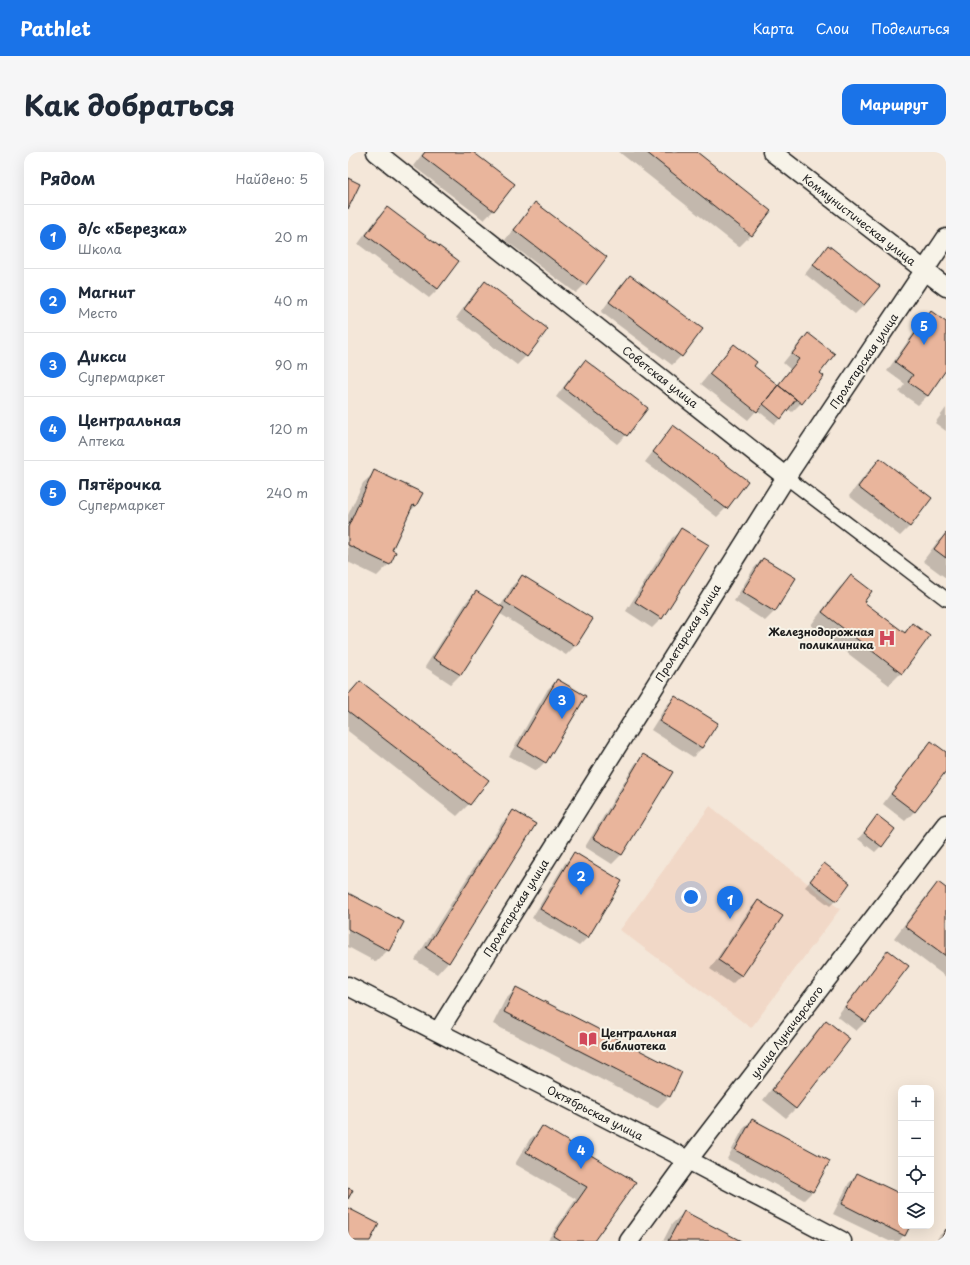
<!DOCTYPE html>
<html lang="ru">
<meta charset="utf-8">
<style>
body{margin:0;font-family:"Playpen Sans",sans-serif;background:#f6f6f7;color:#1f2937}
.controls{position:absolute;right:12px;bottom:12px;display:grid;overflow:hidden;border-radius:8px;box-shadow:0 4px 16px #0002}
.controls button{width:36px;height:36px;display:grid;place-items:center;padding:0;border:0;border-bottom:1px solid #e0e1e3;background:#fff;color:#1f2937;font:20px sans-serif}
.you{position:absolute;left:343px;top:745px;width:14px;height:14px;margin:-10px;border:3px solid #fff;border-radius:50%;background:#1a73e8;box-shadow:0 0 0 6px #1a73e833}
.badge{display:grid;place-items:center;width:26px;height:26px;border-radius:50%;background:#1a73e8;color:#fff;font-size:13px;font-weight:700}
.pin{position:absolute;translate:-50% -33px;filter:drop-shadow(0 1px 2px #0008)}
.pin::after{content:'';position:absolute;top:21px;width:14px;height:12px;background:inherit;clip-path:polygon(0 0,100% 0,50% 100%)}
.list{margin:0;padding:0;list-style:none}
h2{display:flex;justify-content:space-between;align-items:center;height:52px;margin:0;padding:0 16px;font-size:17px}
h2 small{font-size:13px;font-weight:400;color:#747a83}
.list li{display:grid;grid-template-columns:26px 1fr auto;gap:12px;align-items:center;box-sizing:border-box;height:64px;padding:0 16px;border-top:1px solid #e0e1e3}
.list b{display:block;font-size:15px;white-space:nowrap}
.list p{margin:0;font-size:13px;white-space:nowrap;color:#747a83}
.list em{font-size:13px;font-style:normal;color:#747a83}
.icon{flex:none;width:22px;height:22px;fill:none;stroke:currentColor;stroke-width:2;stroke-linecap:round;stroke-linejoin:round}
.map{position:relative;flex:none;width:598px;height:1089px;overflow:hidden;border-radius:12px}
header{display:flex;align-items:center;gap:24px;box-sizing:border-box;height:56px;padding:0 20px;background:#1a73e8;color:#fff}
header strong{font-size:19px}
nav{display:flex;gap:22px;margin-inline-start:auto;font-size:14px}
.intro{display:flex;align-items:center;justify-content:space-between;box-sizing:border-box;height:96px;padding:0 24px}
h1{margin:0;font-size:28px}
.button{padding:10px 18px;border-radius:12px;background:#1a73e8;color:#fff;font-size:14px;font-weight:700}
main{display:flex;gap:24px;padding:0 24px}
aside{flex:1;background:#fff;border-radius:12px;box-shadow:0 4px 16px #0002}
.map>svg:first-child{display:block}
.built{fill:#f1d8c7}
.shadow{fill:#0003}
.building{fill:#e9b59c;stroke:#1c1c1c}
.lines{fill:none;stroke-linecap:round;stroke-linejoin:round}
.pedestrian-casing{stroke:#1c1c1c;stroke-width:16}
.minor-casing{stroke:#1c1c1c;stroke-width:21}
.pedestrian{stroke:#f7f3e8;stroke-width:13}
.minor{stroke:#f7f3e8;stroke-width:18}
.labels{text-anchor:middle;stroke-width:4;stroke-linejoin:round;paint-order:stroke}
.street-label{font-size:11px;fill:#1c1c1c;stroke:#f7f3e8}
.poi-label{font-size:11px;font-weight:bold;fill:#1c1c1c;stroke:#f7f3e8;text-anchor:end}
</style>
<header>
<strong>Pathlet</strong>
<nav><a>Карта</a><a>Слои</a><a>Поделиться</a></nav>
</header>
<div class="intro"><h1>Как добраться</h1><a class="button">Маршрут</a></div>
<main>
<aside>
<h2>Рядом<small>Найдено: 5</small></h2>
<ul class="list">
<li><span class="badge">1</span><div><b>д/с «Березка»</b><p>Школа</p></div><em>20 m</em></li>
<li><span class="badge">2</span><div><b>Магнит</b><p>Место</p></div><em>40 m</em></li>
<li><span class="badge">3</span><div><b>Дикси</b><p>Супермаркет</p></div><em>90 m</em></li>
<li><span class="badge">4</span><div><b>Центральная</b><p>Аптека</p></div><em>120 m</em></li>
<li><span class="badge">5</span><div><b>Пятёрочка</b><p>Супермаркет</p></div><em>240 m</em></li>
</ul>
</aside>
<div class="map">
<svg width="598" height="1089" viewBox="0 0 598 1089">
<rect width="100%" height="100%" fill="#f4e7d9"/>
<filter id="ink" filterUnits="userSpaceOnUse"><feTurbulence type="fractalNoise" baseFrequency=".025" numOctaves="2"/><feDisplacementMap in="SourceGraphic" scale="8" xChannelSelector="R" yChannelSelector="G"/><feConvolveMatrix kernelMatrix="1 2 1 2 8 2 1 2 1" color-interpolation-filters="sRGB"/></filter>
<g filter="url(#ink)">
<!-- built -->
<path class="built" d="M362,654L492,757L403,876L272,778Z"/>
<!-- shadow -->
<path class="shadow" d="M76,0H124L166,32L145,59L136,68L65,14Z
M271,0H347L403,83L391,95Z
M187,52L237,132L228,141L157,88L178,61Z
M39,56L90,137L81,146L10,92L30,65Z
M481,94L530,134L516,153L507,162L457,122L472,103Z
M282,124L353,177L333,204L324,213L253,160L273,133Z
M137,130L178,204L169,213L108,166L128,139Z
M583,160L598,171V217L579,244L570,253L551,240L557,232L539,219L574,169Z
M460,182L471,222L453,251L444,260L440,257L427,272L409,258L400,268L353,232L377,202L386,193L404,214L429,234L442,217L435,211L451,191Z
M237,209L278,283L269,292L208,245L228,218Z
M598,256V279L587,271Z
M326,275L378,356L369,365L297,310L317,284Z
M532,307L561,375L552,384L501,344L523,316Z
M27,320L68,354L60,361L43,398L41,412L29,424L0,410V363L15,331Z
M334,377L360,393L313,467L304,476L278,459L324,386Z
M598,382V426L575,409L590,389Z
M415,407L447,427L426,460L417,469L386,449L406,416Z
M174,424L244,468L227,494L218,503L151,461L112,523L103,532L77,515L119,449L128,440L152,455L165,433Z
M503,425L514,450L555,481L565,472L581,485L553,521L541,533L463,473L491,436Z
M209,528L197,610L188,619L161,604L200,537Z
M12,530L121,652L109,664L0,579V541Z
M327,545L354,596L345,605L303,578L318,554Z
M583,590L598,601V617L566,660L557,669L535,652L574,599Z
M296,603L323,620L273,703L264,712L237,695L287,612Z
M165,659L100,810L89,822L67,808L154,671Z
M529,665L533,694L527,700L510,687Z
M226,702L240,785L231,794L184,766L217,711Z
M476,713L488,748L482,754L457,735Z
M590,731L598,737V825L546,786L579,743Z
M0,742L40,798L28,810L0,795Z
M410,749L393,823L384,832L362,817L401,758Z
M540,800L559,814L517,870L508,879L489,864L531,809Z
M169,836L321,944L309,956L145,872L157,848Z
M478,869L447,957L438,966L415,948L469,878Z
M404,968L465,1039L456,1048L379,1007L395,977Z
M194,976L287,1030L245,1089H199L228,1047L167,1012L182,987Z
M510,1022L553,1044V1074H561L556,1083L551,1089H541L485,1062L501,1031Z
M336,1060L391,1089H315L324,1072Z
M598,1077V1089H588L591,1084Z"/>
<!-- building -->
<path class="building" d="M77,0H125L167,32L146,59L74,4Z
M298,0H349L423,59L404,84Z
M0,26L12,32L0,57Z
M187,50L259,105L238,133L166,78Z
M39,55L111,109L90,137L18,83Z
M480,93L532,134L516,153L465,113Z
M282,123L355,177L334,205L261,150Z
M137,129L200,177L179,205L116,157Z
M583,159L598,170V218L580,244L560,230L565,223L547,210Z
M460,181L487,202L472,221L476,224L454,252L430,233L451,207L444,202Z
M386,192L409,210L406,214L430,233L409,260L361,222Z
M237,208L300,256L279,284L216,236Z
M430,233L448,247L433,267L415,252Z
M325,273L400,329L379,357L305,300Z
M532,306L584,346L562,375L510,335Z
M26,318L75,341L68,354L65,353L44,398L48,400L42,413L0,393V375Z
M333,376L361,393L314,467L287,450Z
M598,381V406L586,397Z
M415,406L448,426L427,460L394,440Z
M174,423L245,467L228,494L157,450Z
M503,423L524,439L516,450L557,481L564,471L582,484L554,522L474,460Z
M128,439L156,456L113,523L85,506Z
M209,527L238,544L198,611L170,594Z
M12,529L141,628L122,653L0,559V543Z
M327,544L370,571L354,596L311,569Z
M583,589L598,600V619L567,660L543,642Z
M295,602L325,620L274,703L245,686Z
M165,658L188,672L101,811L78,796Z
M529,663L547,677L534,695L516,681Z
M226,700L274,729L240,786L192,757Z
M476,711L502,731L489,749L462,729Z
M590,730L598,736V804L557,774Z
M0,741L56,770L41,799L0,777Z
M410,748L435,764L394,824L370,808Z
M540,798L561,814L518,870L497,855Z
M168,835L334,920L322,945L156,860Z
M478,868L502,887L448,957L424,938Z
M404,967L482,1009L465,1040L387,998Z
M194,974L288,1030L246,1089H213L205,1084L239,1035L178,1000Z
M509,1021L553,1042V1074H562L557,1084L494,1052Z
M0,1036L5,1038L0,1047Z
M0,1056L31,1072L22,1089H0Z
M336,1059L393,1089H320Z
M598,1077V1089H592Z"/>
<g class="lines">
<!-- pedestrian casing -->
<g class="pedestrian-casing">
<path id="pedestrian" d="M438,325L598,447"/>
</g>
<!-- minor casing -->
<g class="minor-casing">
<path id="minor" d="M28,0L438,325
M424,0L598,135
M0,834L340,1008L494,1089
M90,880L438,325L598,86
M281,1089L340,1008L598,672"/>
</g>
<!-- pedestrian -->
<use href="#pedestrian" class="pedestrian"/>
<!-- minor -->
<use href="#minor" class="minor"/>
</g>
</g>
<!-- icons -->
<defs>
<g id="hospital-bare" transform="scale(1.38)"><path d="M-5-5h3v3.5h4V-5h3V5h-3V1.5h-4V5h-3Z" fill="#d1495b" stroke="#f7f3e8" stroke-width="2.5" paint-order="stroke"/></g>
<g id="library-bare" transform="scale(1.38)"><path d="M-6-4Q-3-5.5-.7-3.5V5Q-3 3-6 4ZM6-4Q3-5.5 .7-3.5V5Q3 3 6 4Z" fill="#d1495b" stroke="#f7f3e8" stroke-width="2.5" paint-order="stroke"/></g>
</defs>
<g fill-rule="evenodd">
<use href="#hospital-bare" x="539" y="486"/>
<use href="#library-bare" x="240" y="887"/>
</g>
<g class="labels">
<!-- street labels -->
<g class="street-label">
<text transform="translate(511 68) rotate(38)" y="4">Коммунистическая улица</text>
<text transform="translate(516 209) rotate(-56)" y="4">Пролетарская улица</text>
<text transform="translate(312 225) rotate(38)" y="4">Советская улица</text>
<text transform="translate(340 481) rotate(-58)" y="4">Пролетарская улица</text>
<text transform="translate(168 756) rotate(-58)" y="4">Пролетарская улица</text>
<text transform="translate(439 880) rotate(-53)" y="4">улица Луначарского</text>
<text transform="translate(247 961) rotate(27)" y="4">Октябрьская улица</text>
</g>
<!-- poi labels -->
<g class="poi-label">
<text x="526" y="484">Железнодорожная<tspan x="526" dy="13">поликлиника</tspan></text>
<text x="253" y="885" text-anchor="start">Центральная<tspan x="253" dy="13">библиотека</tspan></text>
</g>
</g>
</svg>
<div class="controls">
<button>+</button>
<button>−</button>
<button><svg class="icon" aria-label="locate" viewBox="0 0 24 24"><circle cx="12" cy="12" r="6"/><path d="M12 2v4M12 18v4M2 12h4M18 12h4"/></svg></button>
<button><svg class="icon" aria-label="layers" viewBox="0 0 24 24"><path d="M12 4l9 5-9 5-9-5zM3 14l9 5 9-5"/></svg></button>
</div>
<div class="you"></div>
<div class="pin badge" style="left:382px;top:767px">1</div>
<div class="pin badge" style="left:233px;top:743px">2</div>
<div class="pin badge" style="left:214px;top:567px">3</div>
<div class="pin badge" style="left:233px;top:1017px">4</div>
<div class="pin badge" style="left:576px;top:193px">5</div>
</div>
</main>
